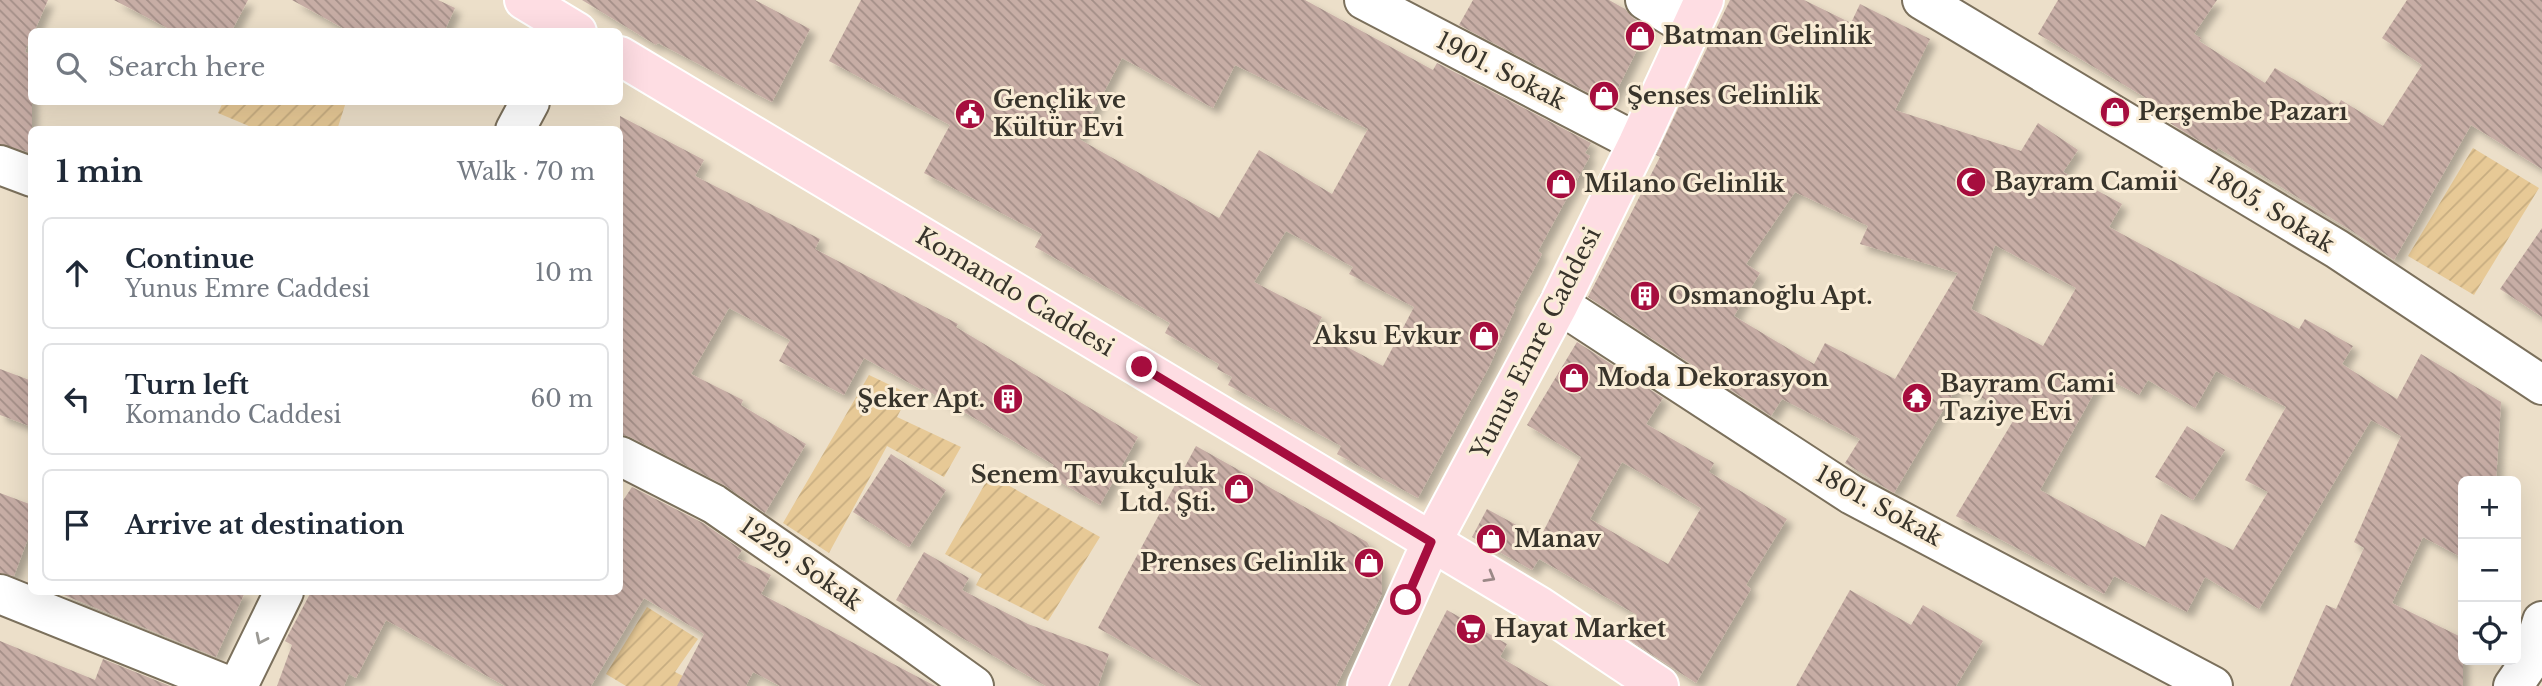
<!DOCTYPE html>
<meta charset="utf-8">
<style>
body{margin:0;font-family:"Libre Baskerville",serif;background:#f2f2f3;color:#1f2937}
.controls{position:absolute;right:21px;bottom:21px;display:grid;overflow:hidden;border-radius:10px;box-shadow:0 7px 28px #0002}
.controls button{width:63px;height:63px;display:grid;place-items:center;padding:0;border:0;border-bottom:2px solid #e0e1e3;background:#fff;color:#1f2937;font:35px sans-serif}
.stop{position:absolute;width:21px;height:21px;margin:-16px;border:5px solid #a60d3e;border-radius:50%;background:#fff}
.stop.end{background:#a60d3e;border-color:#fff;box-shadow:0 2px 7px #0008}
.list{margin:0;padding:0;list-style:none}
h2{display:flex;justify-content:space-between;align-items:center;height:91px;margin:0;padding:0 28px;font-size:30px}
h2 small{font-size:23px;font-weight:400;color:#747a83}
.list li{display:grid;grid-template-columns:46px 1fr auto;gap:21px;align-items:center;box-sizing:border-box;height:112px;margin:0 14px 14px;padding:0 14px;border:2px solid #e0e1e3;border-radius:10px}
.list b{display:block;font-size:26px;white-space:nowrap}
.list p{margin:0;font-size:23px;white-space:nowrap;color:#747a83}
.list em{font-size:23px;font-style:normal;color:#747a83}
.icon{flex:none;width:38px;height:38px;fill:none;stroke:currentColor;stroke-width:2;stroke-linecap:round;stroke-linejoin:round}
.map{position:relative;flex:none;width:2542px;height:686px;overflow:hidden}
.search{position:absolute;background:#fff;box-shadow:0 7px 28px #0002;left:28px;top:28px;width:595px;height:77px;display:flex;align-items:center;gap:18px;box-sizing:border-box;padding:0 24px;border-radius:10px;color:#747a83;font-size:26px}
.panel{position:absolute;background:#fff;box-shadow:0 7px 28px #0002;left:28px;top:126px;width:595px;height:469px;border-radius:10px}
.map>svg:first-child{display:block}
.garden{fill:url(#garden-furrows)}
.building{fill:url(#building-back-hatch);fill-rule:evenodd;filter:url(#shadow)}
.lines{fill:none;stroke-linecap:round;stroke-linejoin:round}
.minor-casing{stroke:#7b705c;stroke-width:42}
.major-casing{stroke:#fff;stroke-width:42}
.minor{stroke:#fff;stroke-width:38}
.major{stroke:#fedde3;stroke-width:38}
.oneway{stroke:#9b8887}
.oneway2{stroke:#9c9a95}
.route{stroke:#a60d3e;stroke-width:9}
.labels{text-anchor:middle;stroke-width:6;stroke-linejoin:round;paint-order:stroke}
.poi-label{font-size:24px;font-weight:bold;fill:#38342b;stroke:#f9ecd6;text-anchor:start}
.street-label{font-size:24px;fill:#38342b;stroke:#f9ecd6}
</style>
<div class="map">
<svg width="2542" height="686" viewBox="0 0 2542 686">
<defs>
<pattern id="garden-furrows" width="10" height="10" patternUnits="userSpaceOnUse" patternTransform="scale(1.75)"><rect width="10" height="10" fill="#e7c996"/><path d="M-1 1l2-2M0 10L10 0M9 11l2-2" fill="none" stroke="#c7ad81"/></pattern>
<pattern id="building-back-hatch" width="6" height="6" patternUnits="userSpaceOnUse" patternTransform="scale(1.75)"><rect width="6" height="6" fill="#c7ada5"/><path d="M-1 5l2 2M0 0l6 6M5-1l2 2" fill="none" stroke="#a38e87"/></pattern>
<filter id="shadow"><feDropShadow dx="6" dy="6" stdDeviation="3.5" flood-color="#0004"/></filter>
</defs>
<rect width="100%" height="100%" fill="#ecdfc9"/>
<!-- garden -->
<path class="garden" d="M223,102H346L337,130L256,129L218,113Z
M2473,148L2539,188L2474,295L2408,256Z
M869,375L909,394L897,417L961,447L944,477L887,446L829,553L783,523Z
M990,475L1100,537L1048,621L976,585L982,574L945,554Z
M647,607L698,639L675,672L703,686H626L606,674Z"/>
<!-- building -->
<path class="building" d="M0,0H48L34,32H32L25,52L32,55V153L0,144Z
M114,0H248L231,32H175Z
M292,0H438L455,8L444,32H350Z
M582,0H755L810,29L772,102L658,43L656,45Z
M861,0H1305L1433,70L1437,63L1591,143L1585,153L1590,156L1538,251L1542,254L1514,306L1516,307L1489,367L1418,498L1337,454L1341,446L1228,385L1232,377L1217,369L1219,364L1165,333L1170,323L1035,247L1042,234L924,173L950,125L829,61ZM1122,58L1213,108L1235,65L1368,129L1332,194L1259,150L1219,218L1079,139ZM1286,231L1353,267L1349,274L1414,307L1383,366L1315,330L1322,317L1254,282Z
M1473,0H1609L1625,9L1633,18L1648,28L1610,104L1459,25Z
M1730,0H1804L1851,23L1860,4L1930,39L1895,110L2021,151L2038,123L2078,150L2063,172L2122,204L2109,227L2299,329L2305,319L2353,346L2342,364L2397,399L2421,354L2501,402L2496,481H2463V558L2423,537L2392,603L2463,638V686H2290L2326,605L2336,609L2364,548L2354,542L2401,436L2371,420L2259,609L2205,577L2187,612L2114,576L2104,594L1956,516L2016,416L1958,385L1894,493L1845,463L1860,439L1782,399L1771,416L1588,297L1660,157L1656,155ZM1795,192L1868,226L1860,244L1958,273L1895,379L1825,343L1814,364L1734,316L1760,273L1746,264ZM1995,245L2076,288L2043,346L1971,309ZM2216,371L2286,407L2245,480L2268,492L2233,550L2161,514L2145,547L2040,490L2103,377L2139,395L2148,380L2195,408Z
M2058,0H2217L2194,34L2201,38L2199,41L2265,83L2275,68L2338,106L2341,100L2383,126L2422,65L2382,38L2407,0H2542V169L2471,125L2394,260L2352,231L2218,148L2216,151L2170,123L2175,115L2038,34Z
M620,116L704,160L695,176L820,239L815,249L958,324L956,327L1138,437L1100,505L1048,475L1054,465L923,388L922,390L864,358L844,395L779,361L790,340L729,308L691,374L743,400L741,405L806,444L765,513L724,485L630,437L620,434Z
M2542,228V317L2500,289Z
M1577,342L1663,398L1646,424L1714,463L1709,472L1787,519L1746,585L1751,589L1696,683L1625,637L1637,615L1539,559L1532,570L1472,537L1487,509L1540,538L1581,457L1527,425ZM1622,462L1701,508L1668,564L1590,519Z
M0,369L32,381V427L0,415Z
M2187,426L2225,450L2193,500L2155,477Z
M1196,446L1367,542L1381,566L1382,594L1336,686H1202L1098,628Z
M891,454L946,490L909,547L853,512Z
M632,487L703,523L742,550L737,558L771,575L761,594L935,686H780L753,672L746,686H677L704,634L644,598L591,686H505L386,620L356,678L349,674L344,686H277L292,645L285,641L311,592H620V505Z
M0,493L32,505V528L14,576L0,573Z
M924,552L969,578L962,590L1028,624L1109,654L1098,686H1046L896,600Z
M1850,590L1911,625L1923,605L1983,641L1956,686H1796Z
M60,592H245L216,657L59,593Z
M1447,610L1507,644L1500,657L1549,686H1408Z
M0,641L95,680L103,659L170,686H0Z"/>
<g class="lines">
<!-- minor casing -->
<g class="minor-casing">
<path id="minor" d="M1364,0L1638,143
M1645,0L1690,28
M1922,0L2337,249L2542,385
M515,130L530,102
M0,165L32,177
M1559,304L1852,495L2213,686
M620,456L714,504L910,640L974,686
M0,594L229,686
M238,686L284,592
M2513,686L2529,663L2542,621"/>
</g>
<!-- major casing -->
<g class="major-casing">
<path id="major" d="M524,0L577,32
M620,56L1539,606L1659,686
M1367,686L1431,543L1559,304L1638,143L1704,0"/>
</g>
<!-- minor -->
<use href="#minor" class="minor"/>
<!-- major -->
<use href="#major" class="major"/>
</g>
<!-- one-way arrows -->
<defs><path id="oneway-chevron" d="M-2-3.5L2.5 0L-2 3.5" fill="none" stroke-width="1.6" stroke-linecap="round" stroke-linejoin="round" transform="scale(1.75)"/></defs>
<use class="oneway" href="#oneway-chevron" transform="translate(1490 577) rotate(30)"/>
<use class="oneway2" href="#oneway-chevron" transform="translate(261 639) rotate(116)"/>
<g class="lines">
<!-- route -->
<path class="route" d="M1142,367L1431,542L1406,600"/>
</g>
<!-- icons -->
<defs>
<g id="shop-disc" transform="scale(1.575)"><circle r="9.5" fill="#a60d3e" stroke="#f9ecd6"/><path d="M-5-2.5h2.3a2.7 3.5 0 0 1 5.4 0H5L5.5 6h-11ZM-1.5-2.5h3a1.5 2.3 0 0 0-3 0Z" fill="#fff"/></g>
<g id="civic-disc" transform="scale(1.575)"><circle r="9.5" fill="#a60d3e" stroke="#f9ecd6"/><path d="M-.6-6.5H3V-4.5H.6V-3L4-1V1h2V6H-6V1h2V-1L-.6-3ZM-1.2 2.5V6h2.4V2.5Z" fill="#fff"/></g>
<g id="mosque-disc" transform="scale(1.575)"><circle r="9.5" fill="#a60d3e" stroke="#f9ecd6"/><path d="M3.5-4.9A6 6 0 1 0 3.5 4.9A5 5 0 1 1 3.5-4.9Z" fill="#fff"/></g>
<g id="building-disc" transform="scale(1.575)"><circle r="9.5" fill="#a60d3e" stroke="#f9ecd6"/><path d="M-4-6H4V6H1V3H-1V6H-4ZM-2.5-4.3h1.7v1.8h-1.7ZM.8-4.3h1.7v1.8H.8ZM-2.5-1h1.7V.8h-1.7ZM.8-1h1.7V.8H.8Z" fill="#fff"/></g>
<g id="temple-disc" transform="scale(1.575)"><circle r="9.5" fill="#a60d3e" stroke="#f9ecd6"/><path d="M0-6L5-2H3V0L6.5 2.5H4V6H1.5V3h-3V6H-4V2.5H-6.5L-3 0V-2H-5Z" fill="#fff"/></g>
<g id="supermarket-disc" transform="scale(1.575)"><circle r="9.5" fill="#a60d3e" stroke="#f9ecd6"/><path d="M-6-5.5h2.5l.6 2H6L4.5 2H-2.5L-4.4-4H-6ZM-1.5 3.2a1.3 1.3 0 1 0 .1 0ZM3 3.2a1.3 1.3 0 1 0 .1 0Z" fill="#fff"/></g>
</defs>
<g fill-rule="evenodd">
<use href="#shop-disc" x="1640" y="36"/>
<use href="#shop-disc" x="1604" y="96"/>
<use href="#shop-disc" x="2115" y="112"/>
<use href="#civic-disc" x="970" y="114"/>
<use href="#mosque-disc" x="1971" y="182"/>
<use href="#shop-disc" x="1561" y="184"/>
<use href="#building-disc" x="1645" y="296"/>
<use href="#shop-disc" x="1484" y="336"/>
<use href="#shop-disc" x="1574" y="378"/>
<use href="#temple-disc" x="1917" y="398"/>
<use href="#building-disc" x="1008" y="399"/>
<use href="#shop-disc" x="1239" y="489"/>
<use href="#shop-disc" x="1491" y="539"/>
<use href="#shop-disc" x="1369" y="563"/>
<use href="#supermarket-disc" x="1471" y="629"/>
</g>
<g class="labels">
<!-- poi labels -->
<g class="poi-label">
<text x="1663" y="44">Batman Gelinlik</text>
<text x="1627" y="104">Şenses Gelinlik</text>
<text x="993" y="108">Gençlik ve<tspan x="993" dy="28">Kültür Evi</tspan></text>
<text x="2138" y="120">Perşembe Pazarı</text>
<text x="1994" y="190">Bayram Camii</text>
<text x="1584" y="192">Milano Gelinlik</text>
<text x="1668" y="304">Osmanoğlu Apt.</text>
<text x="1461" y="344" text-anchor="end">Aksu Evkur</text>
<text x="1597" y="386">Moda Dekorasyon</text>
<text x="1940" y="392">Bayram Cami<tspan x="1940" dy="28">Taziye Evi</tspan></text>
<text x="985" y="407" text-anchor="end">Şeker Apt.</text>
<text x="1216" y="483" text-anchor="end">Senem Tavukçuluk<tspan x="1216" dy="28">Ltd. Şti.</tspan></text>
<text x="1514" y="547">Manav</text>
<text x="1346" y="571" text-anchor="end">Prenses Gelinlik</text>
<text x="1494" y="637">Hayat Market</text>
</g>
<!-- street labels -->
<g class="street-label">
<text transform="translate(1501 71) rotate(27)" y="8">1901. Sokak</text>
<text transform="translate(2271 210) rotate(31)" y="8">1805. Sokak</text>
<text transform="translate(1015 292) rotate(31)" y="8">Komando Caddesi</text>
<text transform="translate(1536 343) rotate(-63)" y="8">Yunus Emre Caddesi</text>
<text transform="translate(1879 506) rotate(29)" y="8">1801. Sokak</text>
<text transform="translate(801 564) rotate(35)" y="8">1229. Sokak</text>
</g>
</g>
</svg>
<div class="controls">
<button>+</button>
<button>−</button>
<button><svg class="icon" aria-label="locate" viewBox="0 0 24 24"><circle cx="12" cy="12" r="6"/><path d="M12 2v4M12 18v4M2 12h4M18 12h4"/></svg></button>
</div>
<div class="stop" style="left:1406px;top:600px"></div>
<div class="stop end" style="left:1142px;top:367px"></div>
<div class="search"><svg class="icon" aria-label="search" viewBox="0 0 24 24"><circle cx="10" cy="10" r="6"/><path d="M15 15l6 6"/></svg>Search here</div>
<section class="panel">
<h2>1 min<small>Walk · 70 m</small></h2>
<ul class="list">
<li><svg class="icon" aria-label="ahead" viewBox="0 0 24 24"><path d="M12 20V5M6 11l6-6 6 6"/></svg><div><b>Continue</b><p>Yunus Emre Caddesi</p></div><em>10 m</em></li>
<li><svg class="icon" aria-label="left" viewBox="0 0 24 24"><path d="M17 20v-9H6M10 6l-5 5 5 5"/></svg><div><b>Turn left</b><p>Komando Caddesi</p></div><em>60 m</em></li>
<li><svg class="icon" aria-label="arrive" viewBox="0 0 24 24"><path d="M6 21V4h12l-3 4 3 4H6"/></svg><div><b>Arrive at destination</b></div></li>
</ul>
</section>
</div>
